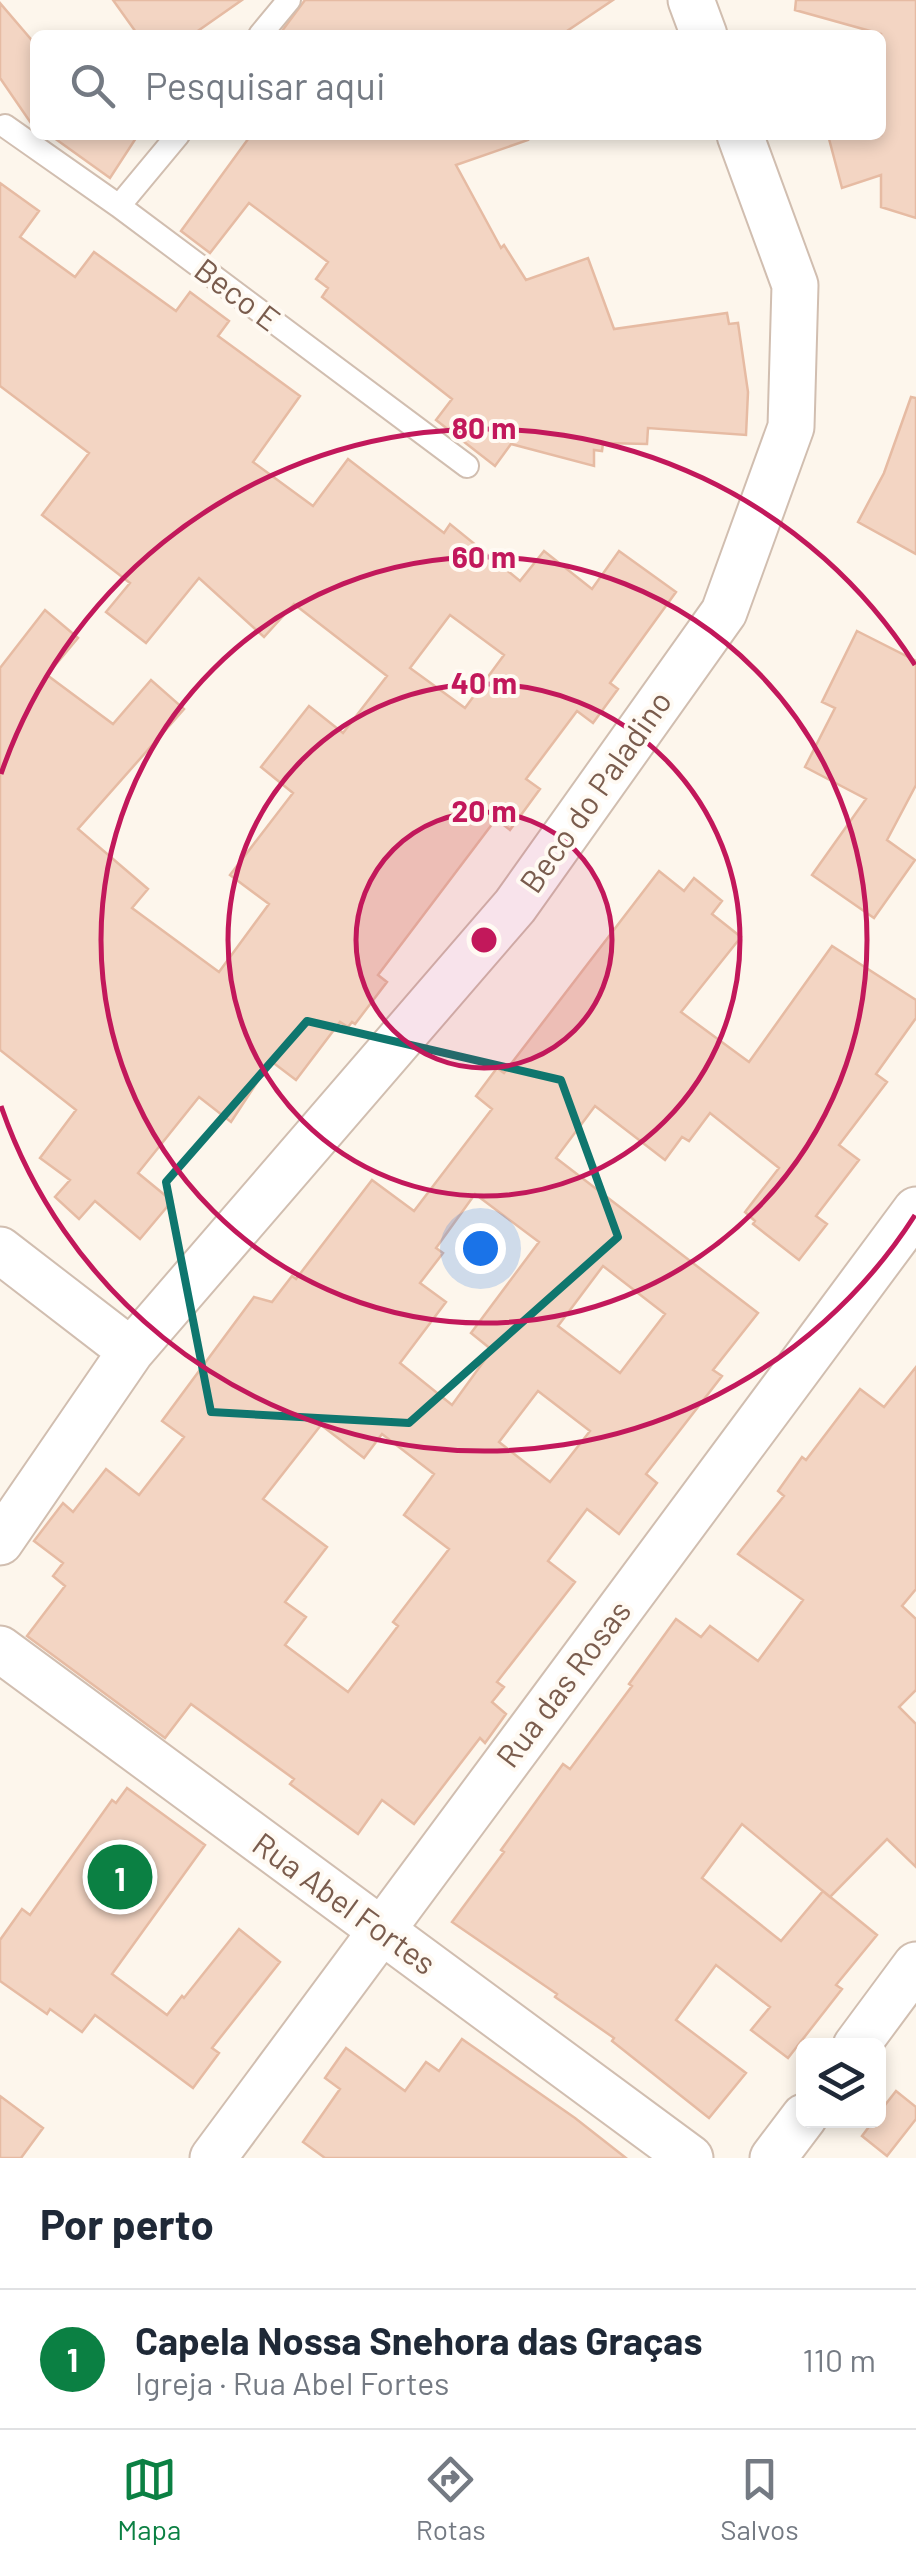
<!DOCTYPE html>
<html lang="pt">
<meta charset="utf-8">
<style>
body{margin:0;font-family:Barlow,sans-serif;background:#f2f2f3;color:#1f2937}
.controls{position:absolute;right:30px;bottom:30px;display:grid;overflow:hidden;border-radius:15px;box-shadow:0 5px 15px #0003}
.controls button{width:90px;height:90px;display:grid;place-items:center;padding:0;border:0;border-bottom:2px solid #e0e1e3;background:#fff;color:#1f2937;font:50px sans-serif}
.you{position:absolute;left:480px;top:1248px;width:35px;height:35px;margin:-25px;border:8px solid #fff;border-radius:50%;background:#1a73e8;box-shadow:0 0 0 15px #1a73e833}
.badge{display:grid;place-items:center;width:65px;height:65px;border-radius:50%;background:#0b8043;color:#fff;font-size:32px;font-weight:700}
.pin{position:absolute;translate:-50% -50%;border:5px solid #fff;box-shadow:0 2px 10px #0006}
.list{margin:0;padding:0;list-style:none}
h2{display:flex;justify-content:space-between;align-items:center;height:130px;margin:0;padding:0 40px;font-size:42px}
h2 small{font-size:32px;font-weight:400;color:#747a83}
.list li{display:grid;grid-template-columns:65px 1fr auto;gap:30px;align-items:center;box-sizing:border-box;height:140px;padding:0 40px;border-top:2px solid #e0e1e3}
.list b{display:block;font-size:38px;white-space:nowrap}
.list p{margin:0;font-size:32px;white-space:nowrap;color:#747a83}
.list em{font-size:32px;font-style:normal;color:#747a83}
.icon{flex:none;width:55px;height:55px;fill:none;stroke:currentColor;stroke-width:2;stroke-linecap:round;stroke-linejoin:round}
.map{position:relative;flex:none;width:916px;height:2158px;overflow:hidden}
.search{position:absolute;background:#fff;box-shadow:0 5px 15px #0003;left:30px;right:30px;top:30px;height:110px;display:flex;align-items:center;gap:25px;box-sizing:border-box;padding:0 35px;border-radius:15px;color:#747a83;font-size:38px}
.sheet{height:270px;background:#fff}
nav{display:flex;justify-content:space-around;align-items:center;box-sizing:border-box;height:140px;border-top:2px solid #e0e1e3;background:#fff;font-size:28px;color:#747a83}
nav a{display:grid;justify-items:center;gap:5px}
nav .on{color:#0b8043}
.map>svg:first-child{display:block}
.building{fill:#f3d5c3;stroke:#e6bba3;stroke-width:2.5;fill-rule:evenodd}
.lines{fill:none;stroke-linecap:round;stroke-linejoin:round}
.service-casing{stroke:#d1beb0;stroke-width:26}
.minor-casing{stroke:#d1beb0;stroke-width:49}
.service{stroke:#fff;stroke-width:22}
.minor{stroke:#fff;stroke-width:45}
.marked{fill:none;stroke:#0f766e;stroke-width:8;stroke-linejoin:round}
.ring{fill:none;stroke:#c2185b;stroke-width:5}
.labels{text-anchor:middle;stroke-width:8;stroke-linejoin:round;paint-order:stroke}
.street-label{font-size:32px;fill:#7a5c4d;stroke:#fffaf3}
.centre{fill:#c2185b;stroke:#fffaf3;stroke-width:5}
.ring-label{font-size:30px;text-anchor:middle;font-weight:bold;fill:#c2185b;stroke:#fffaf3;stroke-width:8;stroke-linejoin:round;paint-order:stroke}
</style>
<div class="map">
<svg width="916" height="2158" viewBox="0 0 916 2158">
<rect width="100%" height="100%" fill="#fdf6ec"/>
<!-- building -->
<path class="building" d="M113,0H242L192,35H138Z
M305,0H613L561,35H279Z
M796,0H916V218L881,207V175L842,188L828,135H881V34L795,10Z
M0,3L35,44V129L0,78Z
M50,135H138L110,178Z
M251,135H527L528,140L456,165L501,248L504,245L526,280L588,258L614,329L727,313L729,324L738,323L748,392L746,435L648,428L647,444L603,443L602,451L594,450V466L511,444L495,466L436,420L452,399L322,297L328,288L316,279L328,262L249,203L210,253L181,231Z
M0,183L39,211L20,237L75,277L94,252L176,311L190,292L229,321L218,336L300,396L253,462L313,506L348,459L444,533L450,524L520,581L544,551L592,589L619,551L676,592L610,683L618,689L593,723L577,711L526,779L540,789L510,830L496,819L378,975L387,982L355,1024L352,1022L348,1027L340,1022L296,1080L271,1061L231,1122L199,1097L138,1173L172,1201L140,1239L95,1201L79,1219L55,1197L70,1180L40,1158L76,1110L0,1050V668L45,610L78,638L47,675L113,724L151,680L184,709L78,829L148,889L132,908L219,972L269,904L230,875L293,793L261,767L309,706L343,733L387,676L294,604L264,637L199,578L146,643L106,612L130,583L42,515L89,453L0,386ZM450,615L504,655L465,708L410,668Z
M911,397L916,398V554L858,522L884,473Z
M857,631L916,661V785L887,840L915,860L874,918L812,875L866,799L805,767L835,708L822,702Z
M659,871L684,891L694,878L722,901L712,914L741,937L681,1012L749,1062L832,946L916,1000V1018L876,1074L887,1082L839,1145L859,1160L816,1216L827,1224L799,1260L753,1224L755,1221L745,1212L779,1168L710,1113L689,1141L682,1137L665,1160L595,1106L556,1158L758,1313L713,1370L722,1376L646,1474L657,1483L619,1534L587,1509L548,1561L575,1582L497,1682L504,1687L492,1702L506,1714L485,1743L480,1738L414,1824L382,1800L358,1834L290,1784L294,1779L191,1704L165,1738L27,1636L65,1586L53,1576L63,1563L34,1541L63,1503L73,1512L106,1469L139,1495L184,1437L162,1421L254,1297L272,1302L292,1276L296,1279L372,1180L414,1211L492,1109L476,1096L497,1068L504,1073ZM475,1194L539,1242L471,1333L492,1350L452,1405L400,1363L446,1302L420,1283L443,1253L436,1248ZM603,1266L665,1314L620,1373L558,1326ZM538,1391L590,1431L550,1482L499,1442ZM321,1425L364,1458L382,1434L434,1474L404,1515L449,1549L393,1622L398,1626L348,1692L285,1645L306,1617L285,1602L327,1547L263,1499Z
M916,1367V1589L902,1606L916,1619V1690L899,1707L916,1724V1867L887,1839L830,1897L742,1824L702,1878L781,1941L823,1891L877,1935L836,1985L842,1989L788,2058L751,2030L770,2007L716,1965L676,2020L746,2073L709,2118L612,2041L614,2038L555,1997L557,1994L452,1922L504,1852L501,1850L563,1764L570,1769L632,1686L629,1684L676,1619L701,1637L710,1626L758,1661L803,1600L738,1554L784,1496L778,1491L802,1457L806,1460L860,1389L884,1407Z
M127,1788L205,1845L112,1974L167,2015L182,1996L184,1998L239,1929L280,1962L212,2048L219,2053L193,2088L95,2015L82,2032L50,2009L47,2014L0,1981V1940L22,1909L30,1915L112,1800L116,1803Z
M462,2039L575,2118L626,2158H325L303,2142L340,2089L325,2078L346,2048L405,2091L426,2062L439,2071Z
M896,2091L916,2107V2119L887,2156L862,2136L874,2120H878V2114Z
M0,2096L43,2128L21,2158H0Z"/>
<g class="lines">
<!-- service casing -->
<g class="service-casing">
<path id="service" d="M260,35L289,0
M5,126L119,206L467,466
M119,206L178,135"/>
</g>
<!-- minor casing -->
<g class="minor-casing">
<path id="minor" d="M691,0L704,35
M0,1250L131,1351
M0,1542L131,1351L515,906L724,612L791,427L795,285L740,135
M0,1649L690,2158
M856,2046L916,1965
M213,2158L916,1210
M773,2158L804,2117"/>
</g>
<!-- service -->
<use href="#service" class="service"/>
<!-- minor -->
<use href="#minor" class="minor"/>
</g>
<!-- marked area -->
<path class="marked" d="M307,1021L561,1080L618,1237L409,1423L211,1412L166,1182Z"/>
<!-- distance rings -->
<circle cx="484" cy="940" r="128" fill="#c2185b" fill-opacity=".12"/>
<g class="ring">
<circle cx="484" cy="940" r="128"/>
<circle cx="484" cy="940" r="256"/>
<circle cx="484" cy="940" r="383"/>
<path d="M915 1215A511 511 0 0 1 1 1106M1 774A511 511 0 0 1 915 665"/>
</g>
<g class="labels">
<!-- street labels -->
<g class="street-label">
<text transform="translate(237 295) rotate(37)" y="11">Beco E</text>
<text transform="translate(596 792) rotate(-55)" y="11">Beco do Paladino</text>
<text transform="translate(564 1684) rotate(-53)" y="11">Rua das Rosas</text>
<text transform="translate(344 1904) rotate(36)" y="11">Rua Abel Fortes</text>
</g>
</g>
<circle cx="484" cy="940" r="15" class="centre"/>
<g class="ring-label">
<text x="484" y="439">80 m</text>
<text x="484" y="568">60 m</text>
<text x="484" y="694">40 m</text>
<text x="484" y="822">20 m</text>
</g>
</svg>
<div class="controls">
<button><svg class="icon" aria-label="layers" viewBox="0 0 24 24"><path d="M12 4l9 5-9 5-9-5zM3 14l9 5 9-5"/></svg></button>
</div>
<div class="you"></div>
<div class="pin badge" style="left:120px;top:1877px">1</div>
<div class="search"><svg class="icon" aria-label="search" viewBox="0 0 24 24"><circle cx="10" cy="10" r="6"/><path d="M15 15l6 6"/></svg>Pesquisar aqui</div>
</div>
<section class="sheet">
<h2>Por perto<small></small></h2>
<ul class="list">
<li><span class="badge">1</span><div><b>Capela Nossa Snehora das Graças</b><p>Igreja · Rua Abel Fortes</p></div><em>110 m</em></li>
</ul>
</section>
<nav>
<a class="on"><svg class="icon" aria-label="map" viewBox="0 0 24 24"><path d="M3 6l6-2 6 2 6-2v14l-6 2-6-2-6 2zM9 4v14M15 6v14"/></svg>Mapa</a>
<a><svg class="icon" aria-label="directions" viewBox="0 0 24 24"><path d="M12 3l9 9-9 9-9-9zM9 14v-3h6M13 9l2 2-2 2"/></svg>Rotas</a>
<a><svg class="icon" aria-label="saved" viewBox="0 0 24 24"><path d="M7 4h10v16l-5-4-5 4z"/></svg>Salvos</a>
</nav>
